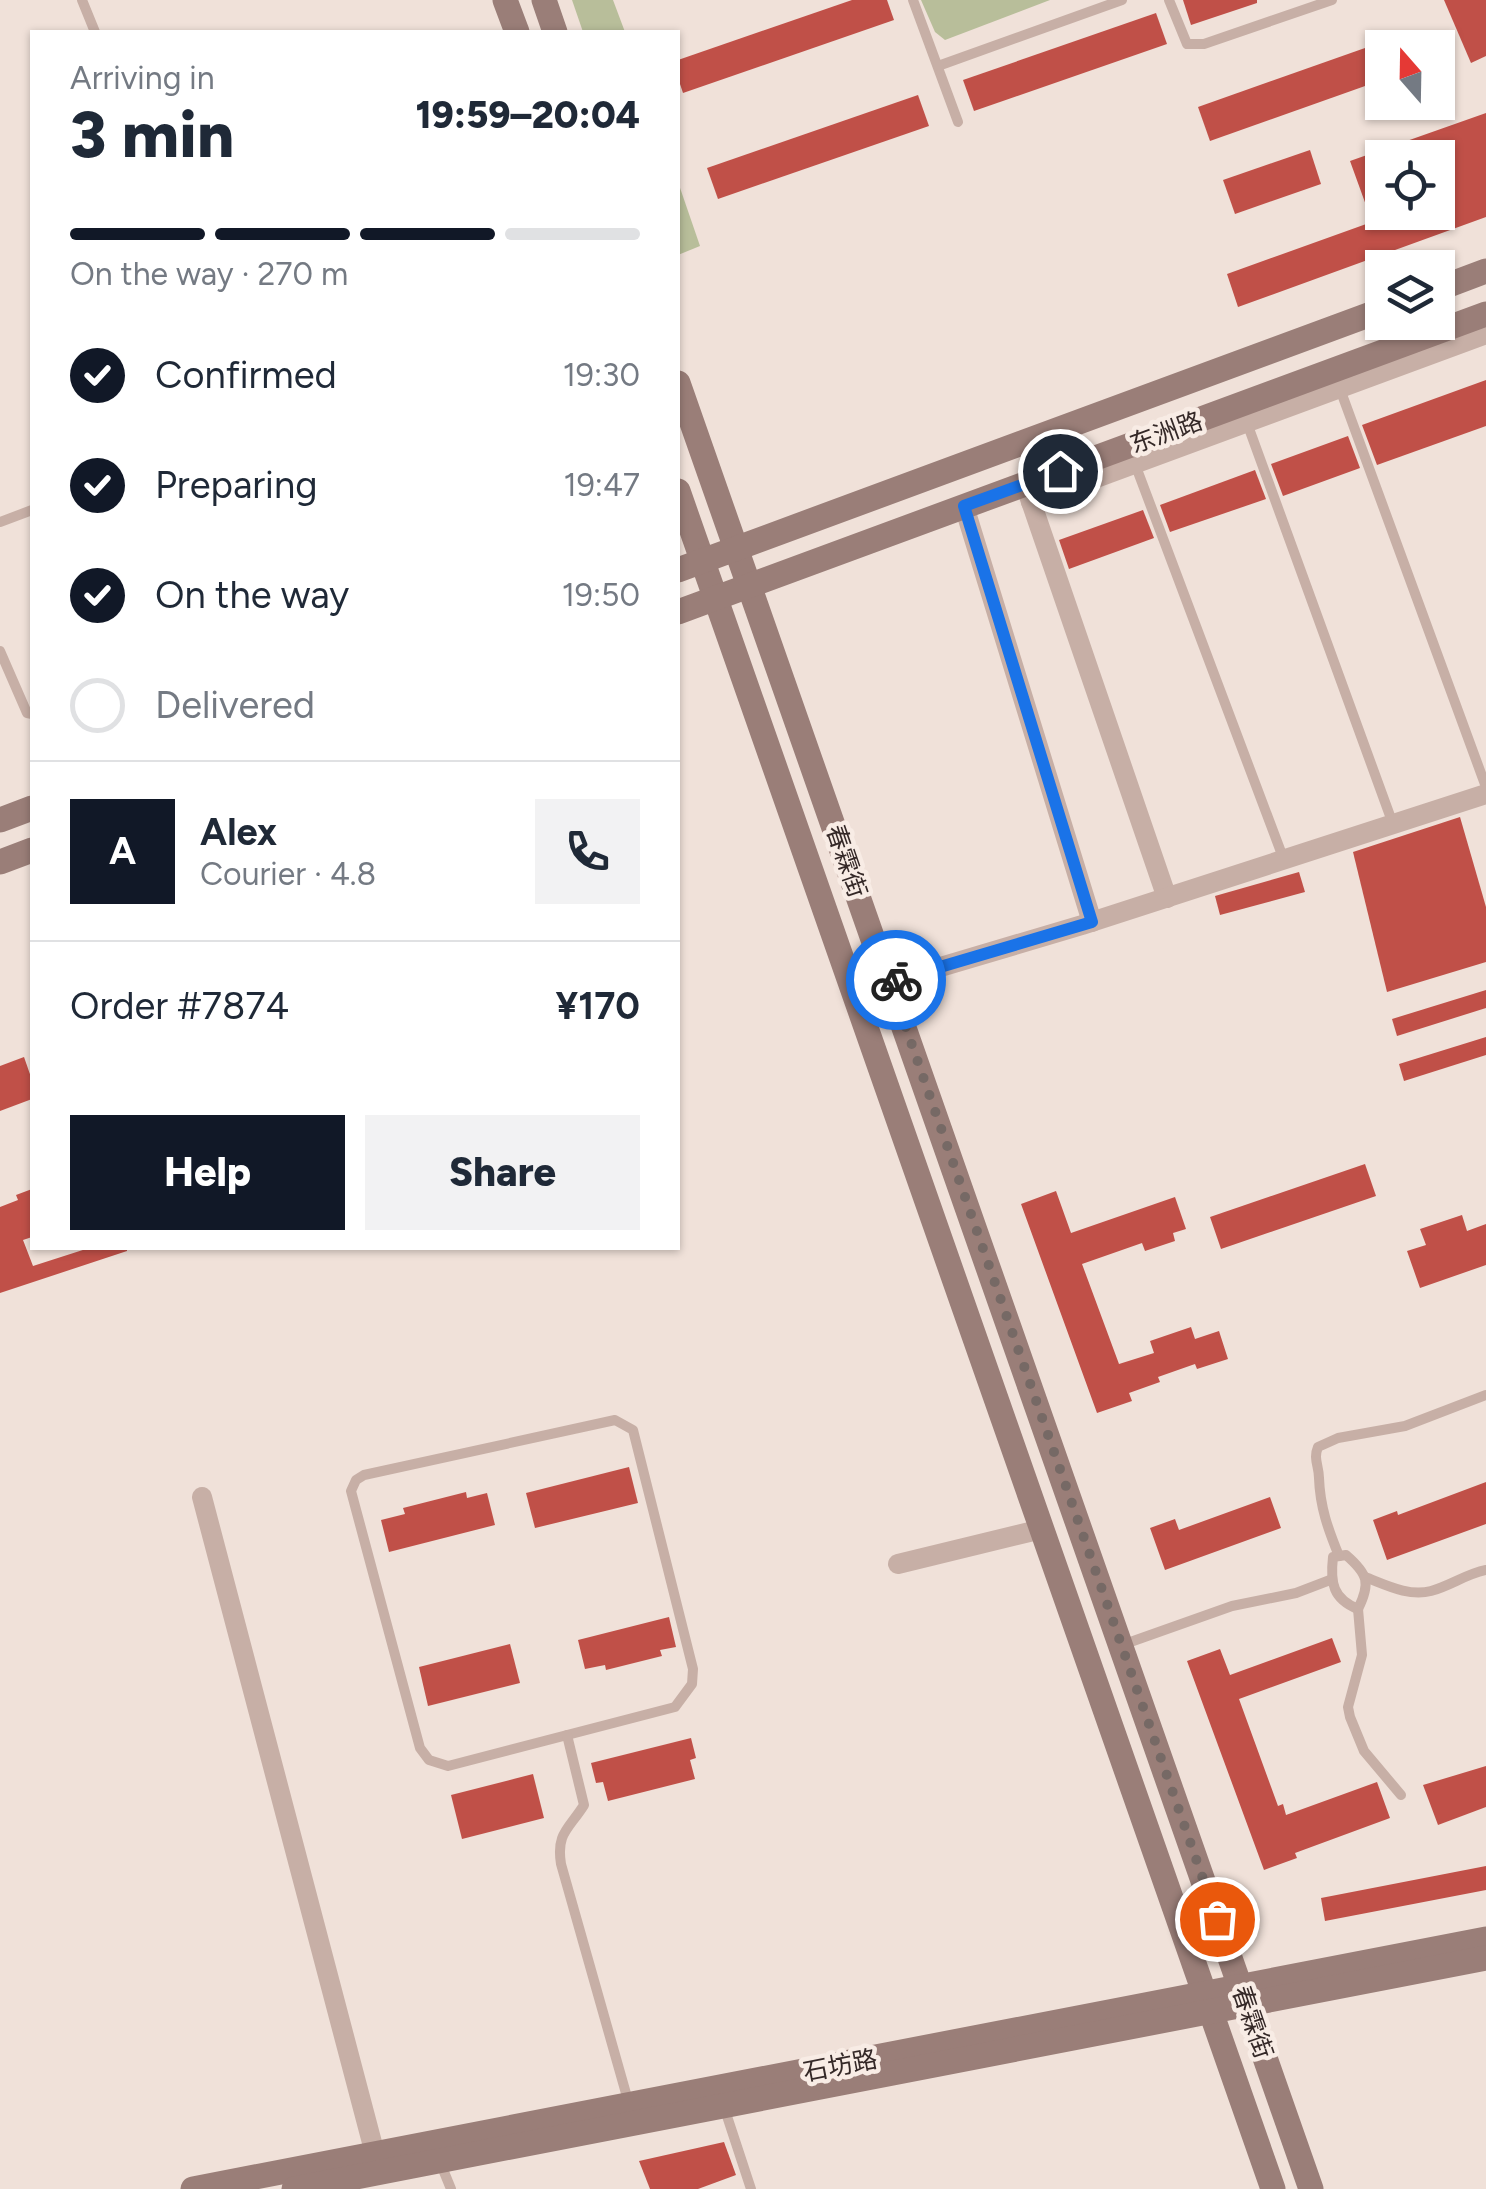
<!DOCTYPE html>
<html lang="en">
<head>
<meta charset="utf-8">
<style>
	body { margin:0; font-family:Figtree,"Noto Sans SC",sans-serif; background:#f2f2f3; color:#1f2937; height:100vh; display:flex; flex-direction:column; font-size:38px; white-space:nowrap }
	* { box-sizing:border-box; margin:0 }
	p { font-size:32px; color:#747a83 }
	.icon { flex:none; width:55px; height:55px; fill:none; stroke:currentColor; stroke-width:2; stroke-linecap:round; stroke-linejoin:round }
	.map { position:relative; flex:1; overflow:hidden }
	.panel { position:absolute; left:30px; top:30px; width:650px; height:1220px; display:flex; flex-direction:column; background:#fff; border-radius:0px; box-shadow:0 2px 8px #0004 }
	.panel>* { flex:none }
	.needle { width:65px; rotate:340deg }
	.fabs { position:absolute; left:1365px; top:30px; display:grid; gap:20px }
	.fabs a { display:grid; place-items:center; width:90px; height:90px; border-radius:0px; background:#fff; box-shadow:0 2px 8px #0004; font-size:50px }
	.pin { position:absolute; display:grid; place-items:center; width:85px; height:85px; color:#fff; margin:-42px; border:5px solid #fff; border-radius:50%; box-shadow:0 2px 10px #0007 }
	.courier { position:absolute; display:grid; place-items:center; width:100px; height:100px; margin:-50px; border:8px solid #1a73e8; border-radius:50%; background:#fff; color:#222; box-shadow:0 2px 12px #0007 }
	.head em { font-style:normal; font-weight:800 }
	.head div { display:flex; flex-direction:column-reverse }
	.head { display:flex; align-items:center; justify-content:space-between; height:170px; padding:0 40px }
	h1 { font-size:65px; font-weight:800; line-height:75px }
	.bar { display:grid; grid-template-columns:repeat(4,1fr); gap:15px 10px; align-content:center; height:120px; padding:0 40px }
	.bar i { height:12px; border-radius:8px; background:#e0e1e3 }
	.bar .on { background:#111827 }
	.bar p { grid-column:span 4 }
	.line { display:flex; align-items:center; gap:25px; padding:0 40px; border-top:2px solid #e0e1e3 }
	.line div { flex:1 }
	.round { display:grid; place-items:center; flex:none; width:105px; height:105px; border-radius:0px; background:#f2f2f3 }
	ol { padding:0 40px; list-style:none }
	li { display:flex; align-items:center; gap:30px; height:110px }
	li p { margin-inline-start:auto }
	li .icon { padding:10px; border-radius:50%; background:#111827; color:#fff; stroke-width:4 }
	li:last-child { color:#747a83 }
	li i { width:55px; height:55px; border:5px solid #e0e1e3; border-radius:50% }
	.cta { display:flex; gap:20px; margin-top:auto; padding:20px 40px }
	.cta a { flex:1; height:115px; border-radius:0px; background:#111827; color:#fff; font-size:40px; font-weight:800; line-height:115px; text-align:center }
	.cta a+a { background:#f2f2f3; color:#1f2937 }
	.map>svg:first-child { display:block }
	.green { fill:#b8be9a }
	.building { fill:#c05048; fill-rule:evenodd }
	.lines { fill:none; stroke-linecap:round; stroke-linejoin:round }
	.lane { stroke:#c7afa6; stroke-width:10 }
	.street { stroke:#c7afa6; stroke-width:20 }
	.secondary { stroke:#9a7e78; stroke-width:25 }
	.done { stroke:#766965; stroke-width:10; stroke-dasharray:0 18 }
	.route { stroke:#1a73e8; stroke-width:12 }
	.labels { text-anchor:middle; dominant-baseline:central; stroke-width:9; stroke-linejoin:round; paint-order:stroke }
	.street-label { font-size:25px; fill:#342827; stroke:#f8ece5 }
</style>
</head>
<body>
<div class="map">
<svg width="1486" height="2189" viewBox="0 0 1486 2189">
	<rect width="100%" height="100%" fill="#f0e1d9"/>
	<g class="green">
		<path d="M572,0H613L625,32H583Z"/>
		<path d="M921,0H1050L945,40L935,32Z"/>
		<path d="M678,182L700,246L678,255Z"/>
	</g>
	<g class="building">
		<path d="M852,0H887L894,20L683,93L678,78V60Z"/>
		<path d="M1183,0H1257V3L1191,25Z"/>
		<path d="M1444,0H1486V56L1471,63Z"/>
		<path d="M1156,13L1167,44L974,111L963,80Z"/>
		<path d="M1382,42V80L1210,141L1198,107Z"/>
		<path d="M918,95L929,126L718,199L707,168Z"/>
		<path d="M1486,113V217L1238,307L1227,274L1369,223L1371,219L1350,161ZM1382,158H1438V212H1382Z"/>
		<path d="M1310,150L1321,184L1235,214L1223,180Z"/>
		<path d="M1486,380V426L1377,465L1362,425Z"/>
		<path d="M1348,436L1360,468L1283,496L1271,464Z"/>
		<path d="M1255,470L1266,499L1170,532L1160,505Z"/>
		<path d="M1143,510L1154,538L1069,569L1059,540Z"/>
		<path d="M1460,817L1486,907V962L1387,992L1353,852Z"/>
		<path d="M1299,872L1305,892L1220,915L1215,896Z"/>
		<path d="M1486,990V1008L1397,1036L1392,1019Z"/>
		<path d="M1486,1037V1055L1404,1081L1399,1064Z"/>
		<path d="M24,1057L32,1080V1099L0,1111V1066Z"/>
		<path d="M1365,1164L1376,1196L1221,1249L1210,1217Z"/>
		<path d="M32,1189V1237L23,1240L33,1266L89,1248H127V1251L0,1293V1207L18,1200L16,1195Z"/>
		<path d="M1056,1191L1071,1233L1175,1197L1186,1229L1173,1233L1175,1241L1145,1251L1142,1243L1082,1264L1119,1364L1154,1353L1150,1341L1191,1327L1195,1339L1219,1331L1228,1359L1197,1369L1195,1364L1158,1377L1160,1382L1129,1393L1132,1401L1097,1413L1021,1204Z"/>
		<path d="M1462,1215L1467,1231L1486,1224V1265L1420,1288L1407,1251L1426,1245L1420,1229Z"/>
		<path d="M629,1467L638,1503L535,1528L526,1493Z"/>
		<path d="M1486,1482V1524L1387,1560L1373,1520L1397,1511L1398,1515Z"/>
		<path d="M466,1492L467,1498L487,1493L495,1525L389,1552L381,1520L405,1514L403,1508Z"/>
		<path d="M1270,1497L1281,1528L1165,1570L1150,1528L1175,1519L1179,1530Z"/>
		<path d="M669,1617L676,1647L660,1650L662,1656L606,1670L605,1665L585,1669L578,1640Z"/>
		<path d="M1332,1638L1341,1662L1239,1699L1278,1806L1283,1804L1286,1815L1377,1782L1390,1818L1295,1853L1297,1858L1264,1870L1187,1661L1220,1649L1230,1675Z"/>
		<path d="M510,1644L520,1683L428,1706L419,1667Z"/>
		<path d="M691,1738L696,1758L690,1760L695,1779L608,1801L603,1782L596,1783L591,1763Z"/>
		<path d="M1486,1766V1807L1438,1825L1423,1785Z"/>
		<path d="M533,1774L544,1818L462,1839L451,1795Z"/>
		<path d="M1486,1866V1890L1325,1921L1321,1898Z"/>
		<path d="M724,2142L736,2175L698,2189H650L639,2161Z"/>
	</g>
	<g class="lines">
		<g class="lane">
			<path d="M82,0L95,32"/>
			<path d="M913,0L958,122"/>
			<path d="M1169,0L1187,44H1204L1332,0"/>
			<path d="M938,66L1122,0"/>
			<path d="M1340,389L1486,787"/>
			<path d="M1247,423L1393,824"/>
			<path d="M1135,464L1284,860"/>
			<path d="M0,522L32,510"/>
			<path d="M0,651L27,713L32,714"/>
			<path d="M615,1420L633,1430L693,1669L692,1684L675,1707L448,1766L429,1760L420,1748L351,1491L356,1480L364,1475Z"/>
			<path d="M1346,1555C1368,1574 1371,1583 1358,1609C1333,1599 1330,1583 1333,1557Z"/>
			<path d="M1339,1556C1328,1529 1320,1507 1319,1478C1319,1466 1313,1459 1318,1447L1338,1438L1405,1426L1486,1395"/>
			<path d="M1365,1577C1386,1585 1409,1597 1431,1591C1450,1586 1466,1574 1486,1570"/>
			<path d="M1358,1609L1362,1655L1348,1707L1350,1717L1364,1751L1401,1795"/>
			<path d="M1122,1645L1232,1606L1296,1593L1330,1580"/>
			<path d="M567,1735L584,1805C569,1829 556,1833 561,1864L629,2104"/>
			<path d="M724,2107L751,2189"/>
			<path d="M440,2162L451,2189"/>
		</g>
		<g class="street">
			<path d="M1027,490L1167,898"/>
			<path d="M1031,502L1486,334"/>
			<path d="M964,506L1092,922"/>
			<path d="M890,982L1082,925L1486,794"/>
			<path d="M202,1497L375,2154"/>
			<path d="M898,1564L1042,1529"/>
		</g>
		<g class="secondary">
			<path d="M505,0L517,32"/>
			<path d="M544,0L555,32"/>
			<path d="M1438,289L1486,271"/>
			<path d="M678,383L1311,2189"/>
			<path d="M678,491L1273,2189"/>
			<path d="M678,570L1382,310"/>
			<path d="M678,612L1486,314"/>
			<path d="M0,820L32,808"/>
			<path d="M0,862L32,850"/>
			<path d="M193,2189L1486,1939"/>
			<path d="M294,2189L1486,1958"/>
		</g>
	</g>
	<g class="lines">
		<path class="done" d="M896,980L890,982L1217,1919"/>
		<path class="route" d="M896,980L1092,922L964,506L1060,471"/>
	</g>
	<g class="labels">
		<g class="street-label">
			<text transform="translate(1166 432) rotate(-20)">东洲路</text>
			<text transform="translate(847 861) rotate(71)">春霖街</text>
			<text transform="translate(1253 2022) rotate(71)">春霖街</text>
			<text transform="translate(840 2065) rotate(-11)">石坊路</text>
		</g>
	</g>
</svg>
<div class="fabs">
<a><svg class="needle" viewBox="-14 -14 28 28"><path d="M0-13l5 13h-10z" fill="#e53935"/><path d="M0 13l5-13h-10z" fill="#747a83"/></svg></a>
<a><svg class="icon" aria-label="locate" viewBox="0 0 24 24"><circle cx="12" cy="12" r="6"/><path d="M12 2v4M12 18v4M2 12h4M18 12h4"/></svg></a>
<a><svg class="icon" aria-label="layers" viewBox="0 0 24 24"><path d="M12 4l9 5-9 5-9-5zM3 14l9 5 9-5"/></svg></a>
</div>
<div class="pin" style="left:1217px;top:1919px;background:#ea580c"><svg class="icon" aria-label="bag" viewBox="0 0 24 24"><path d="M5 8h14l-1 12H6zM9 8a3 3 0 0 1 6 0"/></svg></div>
<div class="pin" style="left:1060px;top:471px;background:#1f2937"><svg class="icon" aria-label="home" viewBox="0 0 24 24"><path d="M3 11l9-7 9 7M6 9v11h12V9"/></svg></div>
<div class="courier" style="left:896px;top:980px"><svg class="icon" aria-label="bike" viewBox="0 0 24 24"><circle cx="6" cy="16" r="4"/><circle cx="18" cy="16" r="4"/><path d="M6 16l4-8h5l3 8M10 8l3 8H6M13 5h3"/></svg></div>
<section class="panel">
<div class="head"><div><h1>3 min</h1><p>Arriving in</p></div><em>19:59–20:04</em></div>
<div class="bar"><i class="on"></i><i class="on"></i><i class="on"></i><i></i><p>On the way · 270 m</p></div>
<ol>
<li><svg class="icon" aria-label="check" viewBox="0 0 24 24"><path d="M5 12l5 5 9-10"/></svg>Confirmed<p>19:30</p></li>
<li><svg class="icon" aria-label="check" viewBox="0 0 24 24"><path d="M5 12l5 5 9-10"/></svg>Preparing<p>19:47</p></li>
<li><svg class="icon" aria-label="check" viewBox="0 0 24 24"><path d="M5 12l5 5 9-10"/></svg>On the way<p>19:50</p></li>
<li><i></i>Delivered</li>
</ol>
<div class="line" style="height:180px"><b class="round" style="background:#111827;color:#fff">A</b><div><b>Alex</b><p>Courier · 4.8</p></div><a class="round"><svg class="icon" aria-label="phone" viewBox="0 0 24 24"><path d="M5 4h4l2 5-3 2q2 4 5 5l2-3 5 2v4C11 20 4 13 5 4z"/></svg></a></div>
<div class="line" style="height:130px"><div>Order #7874</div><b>¥170</b></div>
<div class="cta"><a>Help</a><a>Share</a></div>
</section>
</div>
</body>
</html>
